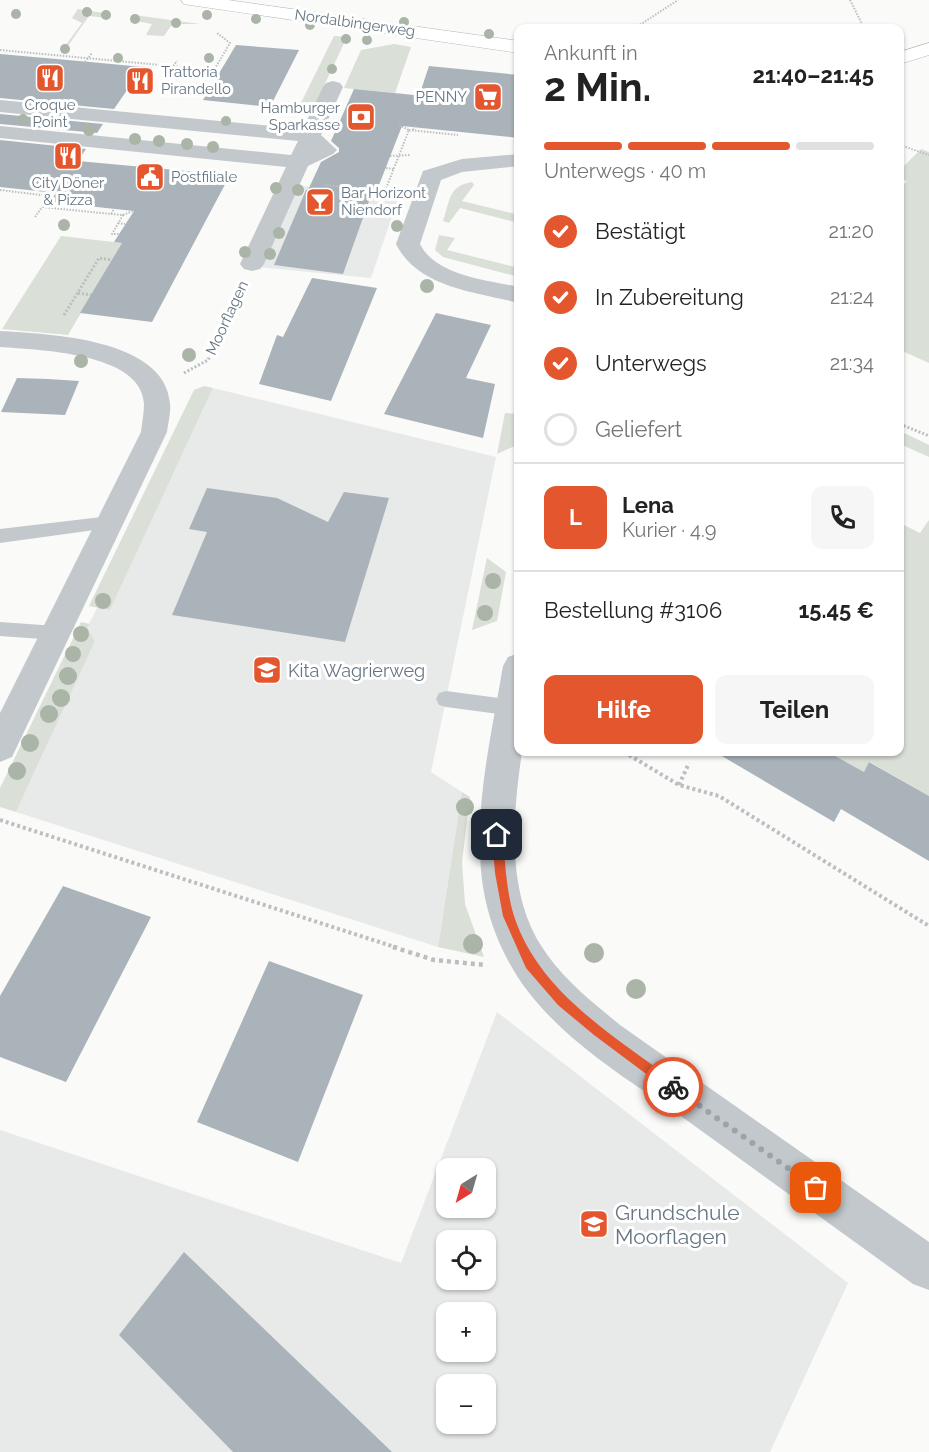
<!DOCTYPE html>
<html lang="de">
<head>
<meta charset="utf-8">
<style>
	body { margin:0; font-family:Raleway,sans-serif; background:#f6f6f6; color:#222; height:100vh; display:flex; flex-direction:column; font-size:22px; white-space:nowrap }
	* { box-sizing:border-box; margin:0 }
	p { font-size:20px; color:#767676 }
	.icon { flex:none; width:33px; height:33px; fill:none; stroke:currentColor; stroke-width:2; stroke-linecap:round; stroke-linejoin:round }
	.map { position:relative; flex:1; overflow:hidden }
	.sheet { position:absolute; left:514px; top:24px; width:390px; height:732px; display:flex; flex-direction:column; background:#fff; border-radius:12px; box-shadow:0 2px 4px #0004 }
	.sheet>* { flex:none }
	.needle { width:39px; rotate:217deg }
	.tools { position:absolute; left:436px; top:1158px; display:grid; gap:12px }
	.tools a { display:grid; place-items:center; width:60px; height:60px; border-radius:12px; background:#fff; box-shadow:0 2px 4px #0004; font-size:30px }
	.pin { position:absolute; display:grid; place-items:center; width:51px; height:51px; color:#fff; margin:-26px; border-radius:12px; box-shadow:0 3px 9px #0006 }
	.courier { position:absolute; display:grid; place-items:center; width:60px; height:60px; margin:-30px; border:4px solid #e4572e; border-radius:50%; background:#fff; color:#222; box-shadow:0 2px 8px #0007 }
	.summary em { font-style:normal; font-weight:700 }
	.summary div { display:flex; flex-direction:column-reverse }
	.summary { display:flex; align-items:center; justify-content:space-between; height:102px; padding:0 30px }
	h1 { font-size:39px; font-weight:700; line-height:45px }
	.bar { display:grid; grid-template-columns:repeat(4,1fr); gap:9px 6px; align-content:center; height:72px; padding:0 30px }
	.bar i { height:8px; border-radius:4px; background:#e0e0e0 }
	.bar .active { background:#e4572e }
	.bar p { grid-column:span 4 }
	.line { display:flex; align-items:center; gap:15px; padding:0 30px; border-top:2px solid #e0e0e0 }
	.line div { flex:1 }
	.round { display:grid; place-items:center; flex:none; width:63px; height:63px; border-radius:12px; background:#f6f6f6 }
	ol { padding:0 30px; list-style:none }
	li { display:flex; align-items:center; gap:18px; height:66px }
	li p { margin-inline-start:auto }
	li .icon { padding:6px; border-radius:50%; background:#e4572e; color:#fff; stroke-width:4 }
	li:last-child { color:#767676 }
	li i { width:33px; height:33px; border:3px solid #e0e0e0; border-radius:50% }
	.primary-button { display:flex; gap:12px; margin-top:auto; padding:12px 30px }
	.primary-button a { flex:1; height:69px; border-radius:12px; background:#e4572e; color:#fff; font-size:24px; font-weight:700; line-height:69px; text-align:center }
	.primary-button a+a { background:#f6f6f6; color:#222 }
	.map>svg:first-child { display:block }
	.built { fill:#e8e9e9; fill-rule:evenodd }
	.green { fill:#dadfd7 }
	.building { fill:#aab3b9 }
	.lines { fill:none; stroke-linecap:round; stroke-linejoin:round }
	.secondary-casing { stroke:#b3babf; stroke-width:1 }
	.path-far3 { stroke:#bbbfc2; stroke-width:2; stroke-dasharray:1.5 1.5; stroke-linecap:butt }
	.path-far2 { stroke:#bbbfc2; stroke-width:3; stroke-dasharray:2 2; stroke-linecap:butt }
	.path-far1 { stroke:#bbbfc2; stroke-width:4; stroke-dasharray:3 3; stroke-linecap:butt }
	.path { stroke:#bbbfc2; stroke-width:4.5; stroke-dasharray:4 4; stroke-linecap:butt }
	.lane { fill:#c3c8cc; fill-rule:evenodd }
	.street { fill:#c3c8cc; fill-rule:evenodd }
	.secondary { fill:#fff; fill-rule:evenodd }
	.tree { fill:#aab4a7 }
	.route { fill:#e4572e }
	.done { stroke:#99a4ac; stroke-width:6; stroke-dasharray:0 10.8 }
	.labels { text-anchor:middle; dominant-baseline:central; stroke-width:6; stroke-linejoin:round; paint-order:stroke }
	.far-street-label { font-size:15px; fill:#657683; stroke:#fff }
	.far-poi-label { font-size:15px; fill:#657683; stroke:#fff; text-anchor:start }
	.poi-label { font-size:18px; fill:#657683; stroke:#fff; text-anchor:start }
	.near-poi-label { font-size:21px; fill:#657683; stroke:#fff; text-anchor:start }
</style>
</head>
<body>
<div class="map">
<svg width="929" height="1452" viewBox="0 0 929 1452">
	<rect width="100%" height="100%" fill="#fafaf8"/>
	<g class="built">
		<path d="M293,185L399,196L371,278L257,267Z"/>
		<path d="M213,388L496,457L431,772L462,792L438,947L16,812L95,641L87,628L97,608L110,610Z"/>
		<path d="M497,1012L848,1283L770,1452H0V1130L401,1263ZM447,1168H486V1208H447ZM447,1240H486V1280H447ZM447,1312H486V1352H447ZM447,1384H486V1424H447Z"/>
	</g>
	<g class="green">
		<path d="M78,9L110,14L107,18L89,16L65,50L63,49L82,23L72,18Z"/>
		<path d="M134,15L200,24H172L164,36L146,35L152,24L131,20Z"/>
		<path d="M334,36L347,37L312,111L298,109Z"/>
		<path d="M394,44L411,47L395,93L344,88L361,50Z"/>
		<path d="M921,149L929,152V363L900,350V189L907,181L900,178V170Z"/>
		<path d="M472,182L474,185L462,201L519,215V223L460,208L449,223L443,221C450,201 448,186 472,182Z"/>
		<path d="M439,235L455,238L447,250L519,268V277L443,257L435,250Z"/>
		<path d="M61,236L122,243L68,335L2,329Z"/>
		<path d="M204,386L213,388L110,610L89,606L194,390Z"/>
		<path d="M505,413L519,414V444L497,454Z"/>
		<path d="M900,431L929,445V457L900,444Z"/>
		<path d="M929,520V796L870,762L864,772L828,752H900V523L920,533Z"/>
		<path d="M487,558L506,572L497,621L472,630Z"/>
		<path d="M81,622L90,624L87,628L95,641L16,812L0,807V788Z"/>
		<path d="M462,792L470,797L462,862L465,904L484,957L438,947Z"/>
	</g>
	<g class="building">
		<path d="M236,45L299,50L270,107L203,100Z"/>
		<path d="M0,54L90,62L143,67L114,109L0,98Z"/>
		<path d="M429,66L519,75V138L402,126L379,185L375,184L343,274L274,265L306,190H308L321,162L339,152V148L331,141L354,89L414,95L415,92L420,93Z"/>
		<path d="M0,114L103,124L97,133L0,124Z"/>
		<path d="M0,140L86,149L78,161L230,175L152,322L80,313L122,243L114,242L134,211L50,202L56,193L0,187Z"/>
		<path d="M312,278L377,288L331,401L259,384L277,335L283,337Z"/>
		<path d="M436,313L491,325L466,378L495,384L483,438L384,414Z"/>
		<path d="M17,378L48,379L79,381L65,415L1,412Z"/>
		<path d="M207,488L277,498L328,522L344,492L389,498L345,642L172,615L207,532L189,529Z"/>
		<path d="M715,752H828L864,772L869,762L929,796V861L841,809L834,822Z"/>
		<path d="M63,886L151,917L66,1082L0,1057V996Z"/>
		<path d="M269,961L363,995L298,1162L197,1122Z"/>
		<path d="M184,1252L392,1452H233L119,1335Z"/>
	</g>
	<g class="lines">
		<g class="secondary-casing">
			<g id="secondary">
				<path d="M181,0H228L519,41V53L190,5L184,4Z"/>
				<path d="M929,43V55L900,64V52Z"/>
			</g>
		</g>
		<g class="path-far3">
			<path d="M850,0L864,28"/>
			<path d="M635,28L678,0"/>
			<path d="M0,50L214,70L230,43L217,33"/>
			<path d="M85,62L92,53"/>
			<path d="M173,66L177,61"/>
			<path d="M409,130L458,135"/>
			<path d="M413,130L415,125"/>
			<path d="M900,145L929,155"/>
			<path d="M390,156L411,155"/>
			<path d="M386,168L394,169"/>
			<path d="M324,185L391,192"/>
			<path d="M0,190L49,196L42,207L111,214L114,209"/>
			<path d="M385,191L409,130L399,125"/>
			<path d="M111,214L123,215L112,234H119"/>
			<path d="M123,215L133,211"/>
			<path d="M35,217L42,207"/>
			<path d="M118,223L125,224"/>
		</g>
		<g class="path-far2">
			<path d="M78,293L91,295"/>
			<path d="M64,315L99,258L112,260"/>
			<path d="M184,373L208,360L240,291"/>
			<path d="M900,424L929,436"/>
		</g>
		<g class="path-far1">
			<path d="M624,752L679,785L719,796L929,926"/>
			<path d="M679,785L689,763"/>
			<path d="M0,820L398,948"/>
		</g>
		<path class="path" d="M393,947L434,960L486,965"/>
		<g class="lane">
			<path d="M110,516L116,517L119,522L116,527L0,543V529Z"/>
			<path d="M0,622L56,626L62,628L65,633L62,638L56,640L0,636Z"/>
			<path d="M446,691L513,700L519,702V714L513,716L446,707L439,705L436,699L439,693Z"/>
		</g>
		<g class="street">
			<path d="M333,81L340,83L343,87L321,135L337,150L333,154L308,166L264,264L260,269L252,271L244,269L240,264L286,167L0,138V126L291,155L298,141L0,112V100L303,129L323,87L326,83Z"/>
			<path d="M519,154V166L462,172L441,180L420,244C436,276 487,280 519,287V303C476,292 418,288 396,244L423,171L462,159Z"/>
			<path d="M0,331C48,334 166,338 170,404C171,413 168,423 167,432L12,757L0,762V713L141,432C142,423 144,413 144,404C142,352 37,350 0,347Z"/>
			<path d="M519,653V752H522C513,813 506,888 540,944C560,977 591,1001 620,1025L929,1242V1290L913,1284C837,1229 761,1174 685,1119C632,1082 571,1046 530,994C506,964 489,925 483,887C472,813 491,738 503,666L508,657Z"/>
		</g>
		<use href="#secondary" class="secondary"/>
	</g>
	<g class="tree">
		<circle cx="87" cy="12" r="5"/>
		<circle cx="16" cy="14" r="5"/>
		<circle cx="106" cy="15" r="5"/>
		<circle cx="207" cy="15" r="5"/>
		<circle cx="135" cy="19" r="5"/>
		<circle cx="256" cy="19" r="5"/>
		<circle cx="404" cy="22" r="5"/>
		<circle cx="176" cy="23" r="5"/>
		<circle cx="310" cy="25" r="5"/>
		<circle cx="489" cy="34" r="5"/>
		<circle cx="346" cy="39" r="5"/>
		<circle cx="367" cy="40" r="5"/>
		<circle cx="65" cy="49" r="5"/>
		<circle cx="118" cy="58" r="5"/>
		<circle cx="209" cy="58" r="5"/>
		<circle cx="332" cy="69" r="5"/>
		<circle cx="23" cy="119" r="5"/>
		<circle cx="226" cy="121" r="5"/>
		<circle cx="285" cy="127" r="6"/>
		<circle cx="89" cy="130" r="6"/>
		<circle cx="135" cy="139" r="6"/>
		<circle cx="159" cy="141" r="6"/>
		<circle cx="187" cy="144" r="6"/>
		<circle cx="213" cy="147" r="6"/>
		<circle cx="276" cy="188" r="6"/>
		<circle cx="298" cy="190" r="6"/>
		<circle cx="64" cy="225" r="6"/>
		<circle cx="397" cy="226" r="6"/>
		<circle cx="279" cy="233" r="6"/>
		<circle cx="245" cy="252" r="6"/>
		<circle cx="270" cy="254" r="6"/>
		<circle cx="427" cy="286" r="7"/>
		<circle cx="189" cy="355" r="7"/>
		<circle cx="81" cy="361" r="7"/>
		<circle cx="493" cy="581" r="8"/>
		<circle cx="103" cy="601" r="8"/>
		<circle cx="485" cy="613" r="8"/>
		<circle cx="81" cy="634" r="8"/>
		<circle cx="73" cy="654" r="8"/>
		<circle cx="68" cy="676" r="9"/>
		<circle cx="61" cy="698" r="9"/>
		<circle cx="49" cy="714" r="9"/>
		<circle cx="30" cy="743" r="9"/>
		<circle cx="17" cy="771" r="9"/>
		<circle cx="465" cy="807" r="9"/>
		<circle cx="473" cy="944" r="10"/>
		<circle cx="594" cy="953" r="10"/>
		<circle cx="636" cy="989" r="10"/>
	</g>
	<path class="route" d="M497,830L503,835C505,861 506,890 514,916C539,993 616,1037 677,1083V1091H669L594,1035L558,1005L526,968L503,916L495,873L492,835Z"/>
	<g class="lines">
		<path class="done" d="M673,1087L816,1188"/>
	</g>
	<defs>
		<g id="restaurant-square" transform="scale(1.5)"><rect x="-9" y="-9" width="18" height="18" rx="4" fill="#e4572e" stroke="#fff"/><path d="M-5-6h1v4h1v-4h1v4h1v-4h1v5L-1.5 .5V6h-2V.5L-5-1ZM5-6V6H3V1.5H1.5Q1.5-4 5-6Z" fill="#fff"/></g>
		<g id="supermarket-square" transform="scale(1.5)"><rect x="-9" y="-9" width="18" height="18" rx="4" fill="#e4572e" stroke="#fff"/><path d="M-6-5.5h2.5l.6 2H6L4.5 2H-2.5L-4.4-4H-6ZM-1.5 3.2a1.3 1.3 0 1 0 .1 0ZM3 3.2a1.3 1.3 0 1 0 .1 0Z" fill="#fff"/></g>
		<g id="bank-square" transform="scale(1.5)"><rect x="-9" y="-9" width="18" height="18" rx="4" fill="#e4572e" stroke="#fff"/><path d="M-6-4H6V4H-6ZM0-2.3a2.3 2.3 0 1 0 0 4.6a2.3 2.3 0 1 0 0-4.6Z" fill="#fff"/></g>
		<g id="civic-square" transform="scale(1.5)"><rect x="-9" y="-9" width="18" height="18" rx="4" fill="#e4572e" stroke="#fff"/><path d="M-.6-6.5H3V-4.5H.6V-3L4-1V1h2V6H-6V1h2V-1L-.6-3ZM-1.2 2.5V6h2.4V2.5Z" fill="#fff"/></g>
		<g id="bar-square" transform="scale(1.5)"><rect x="-9" y="-9" width="18" height="18" rx="4" fill="#e4572e" stroke="#fff"/><path d="M-6-5H6L.8 .8V4.5H3.5V6h-7V4.5H-.8V.8Z" fill="#fff"/></g>
		<g id="school-square" transform="scale(1.5)"><rect x="-9" y="-9" width="18" height="18" rx="4" fill="#e4572e" stroke="#fff"/><path d="M0-5L7-2L0 1L-7-2ZM-4 1L0 2.5L4 1V4Q0 6-4 4Z" fill="#fff"/></g>
	</defs>
	<g fill-rule="evenodd">
		<use href="#restaurant-square" x="50" y="78"/>
		<use href="#restaurant-square" x="140" y="81"/>
		<use href="#supermarket-square" x="488" y="97"/>
		<use href="#bank-square" x="361" y="117"/>
		<use href="#restaurant-square" x="68" y="156"/>
		<use href="#civic-square" x="150" y="177"/>
		<use href="#bar-square" x="320" y="202"/>
		<use href="#school-square" x="267" y="670"/>
		<use href="#school-square" x="594" y="1224"/>
	</g>
	<g class="labels">
		<g class="far-street-label">
			<text transform="translate(355 23) rotate(8)">Nordalbingerweg</text>
			<text transform="translate(227 318) rotate(-65)">Moorflagen</text>
		</g>
		<g class="far-poi-label">
			<text x="161" y="72">Trattoria<tspan x="161" dy="17">Pirandello</tspan></text>
			<text x="467" y="97" text-anchor="end">PENNY</text>
			<text x="50" y="105" text-anchor="middle">Croque<tspan x="50" dy="17">Point</tspan></text>
			<text x="340" y="108" text-anchor="end">Hamburger<tspan x="340" dy="17">Sparkasse</tspan></text>
			<text x="171" y="177">Postfiliale</text>
			<text x="68" y="183" text-anchor="middle">City Döner<tspan x="68" dy="17">&amp; Pizza</tspan></text>
			<text x="341" y="193">Bar Horizont<tspan x="341" dy="17">Niendorf</tspan></text>
		</g>
		<g class="poi-label">
			<text x="288" y="670">Kita Wagrierweg</text>
		</g>
		<g class="near-poi-label">
			<text x="615" y="1212">Grundschule<tspan x="615" dy="24">Moorflagen</tspan></text>
		</g>
	</g>
</svg>
<div class="tools">
<a><svg class="needle" viewBox="-14 -14 28 28"><path d="M0-13l5 13h-10z" fill="#e53935"/><path d="M0 13l5-13h-10z" fill="#767676"/></svg></a>
<a><svg class="icon" aria-label="locate" viewBox="0 0 24 24"><circle cx="12" cy="12" r="6"/><path d="M12 2v4M12 18v4M2 12h4M18 12h4"/></svg></a>
<a>+</a>
<a>−</a>
</div>
<div class="pin" style="left:816px;top:1188px;background:#ea580c"><svg class="icon" aria-label="bag" viewBox="0 0 24 24"><path d="M5 8h14l-1 12H6zM9 8a3 3 0 0 1 6 0"/></svg></div>
<div class="pin" style="left:497px;top:835px;background:#1f2937"><svg class="icon" aria-label="home" viewBox="0 0 24 24"><path d="M3 11l9-7 9 7M6 9v11h12V9"/></svg></div>
<div class="courier" style="left:673px;top:1087px"><svg class="icon" aria-label="bike" viewBox="0 0 24 24"><circle cx="6" cy="16" r="4"/><circle cx="18" cy="16" r="4"/><path d="M6 16l4-8h5l3 8M10 8l3 8H6M13 5h3"/></svg></div>
<section class="sheet">
<div class="summary"><div><h1>2 Min.</h1><p>Ankunft in</p></div><em>21:40–21:45</em></div>
<div class="bar"><i class="active"></i><i class="active"></i><i class="active"></i><i></i><p>Unterwegs · 40 m</p></div>
<ol>
<li><svg class="icon" aria-label="check" viewBox="0 0 24 24"><path d="M5 12l5 5 9-10"/></svg>Bestätigt<p>21:20</p></li>
<li><svg class="icon" aria-label="check" viewBox="0 0 24 24"><path d="M5 12l5 5 9-10"/></svg>In Zubereitung<p>21:24</p></li>
<li><svg class="icon" aria-label="check" viewBox="0 0 24 24"><path d="M5 12l5 5 9-10"/></svg>Unterwegs<p>21:34</p></li>
<li><i></i>Geliefert</li>
</ol>
<div class="line" style="height:108px"><b class="round" style="background:#e4572e;color:#fff">L</b><div><b>Lena</b><p>Kurier · 4.9</p></div><a class="round"><svg class="icon" aria-label="phone" viewBox="0 0 24 24"><path d="M5 4h4l2 5-3 2q2 4 5 5l2-3 5 2v4C11 20 4 13 5 4z"/></svg></a></div>
<div class="line" style="height:78px"><div>Bestellung #3106</div><b>15.45 €</b></div>
<div class="primary-button"><a>Hilfe</a><a>Teilen</a></div>
</section>
</div>
</body>
</html>
